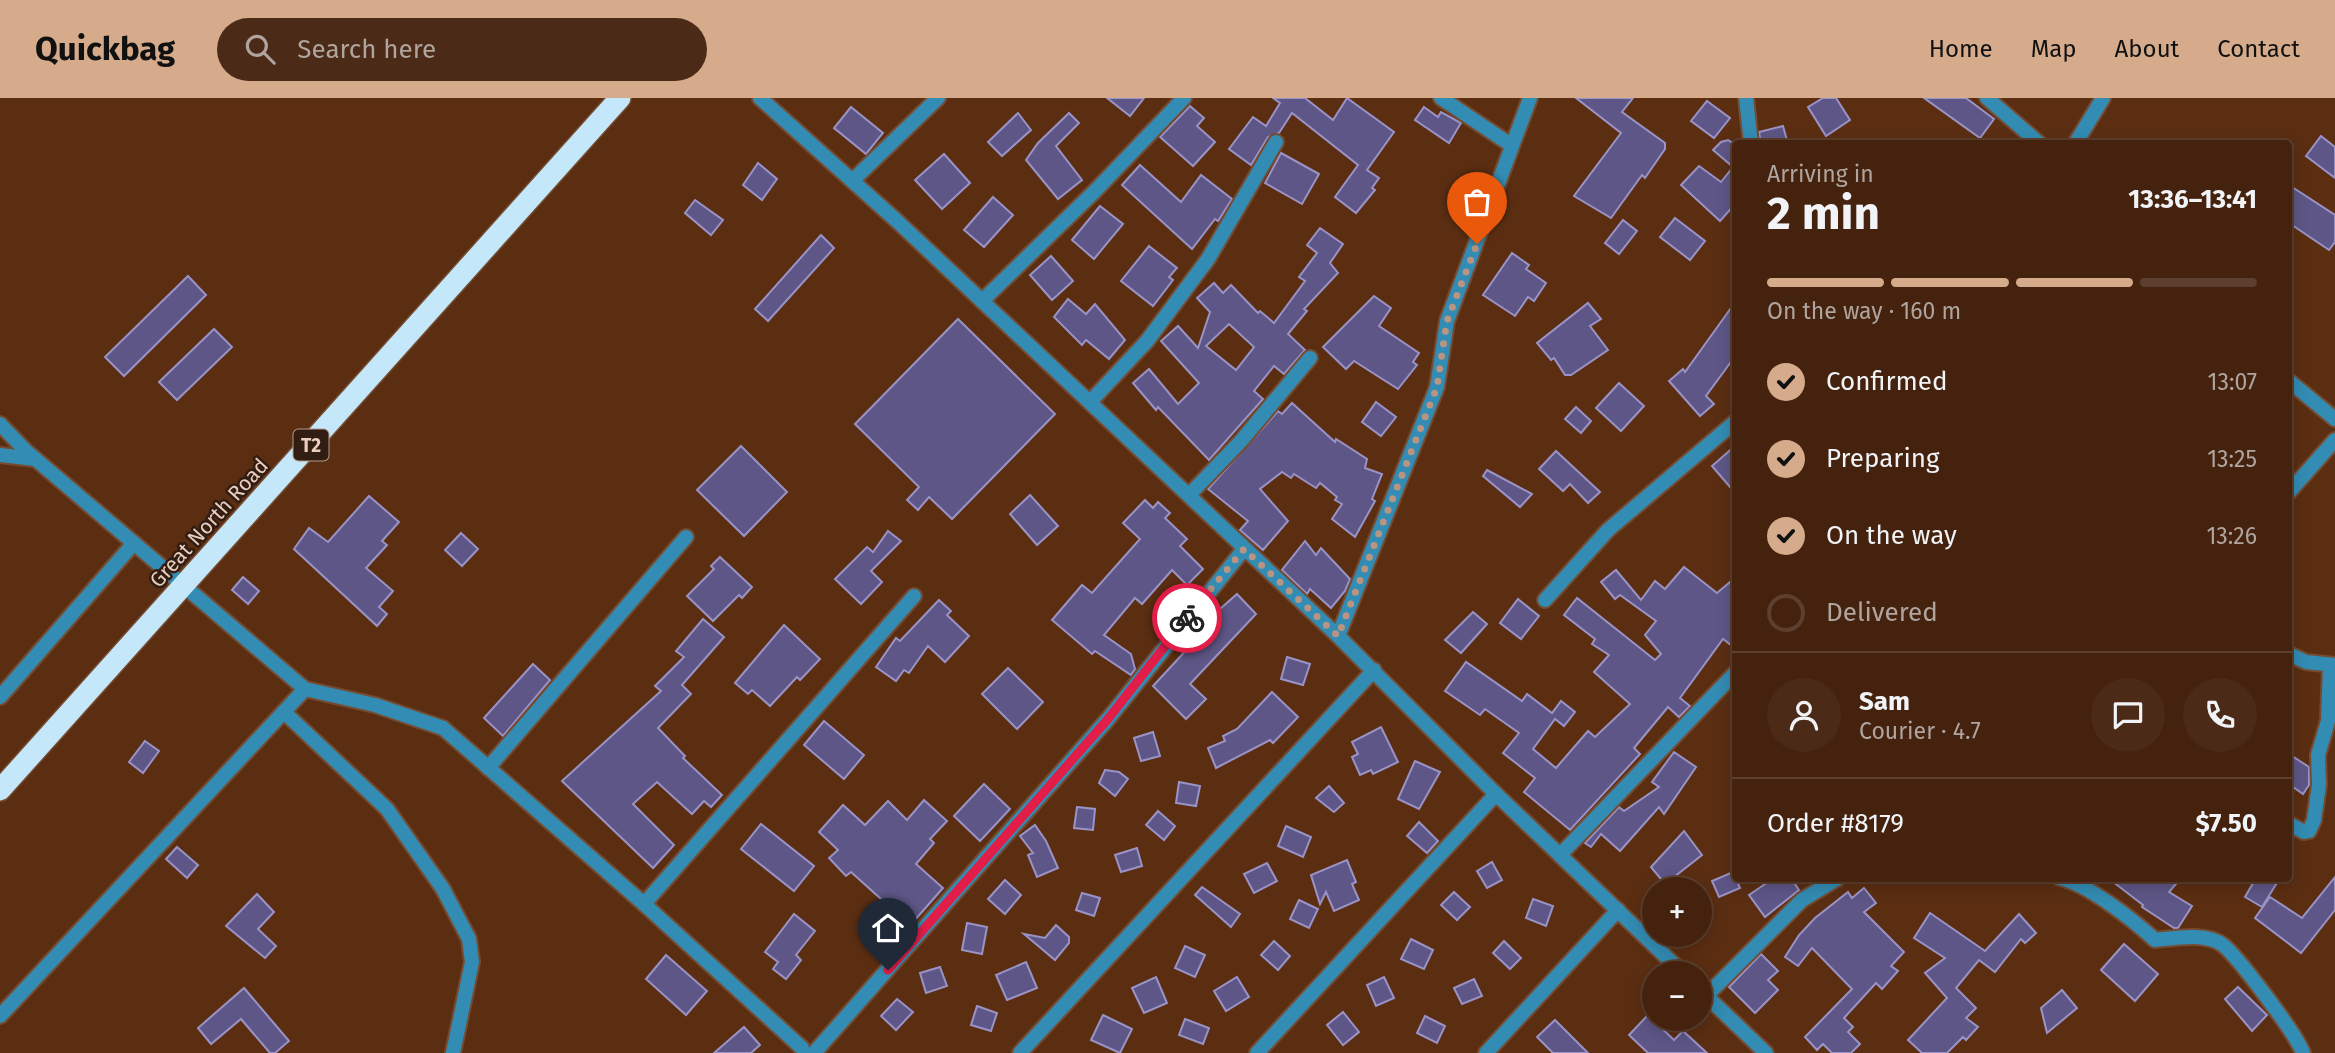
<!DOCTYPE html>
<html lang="en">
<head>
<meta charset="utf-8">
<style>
	body { margin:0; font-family:"Fira Sans",sans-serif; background:#4b2a17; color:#f1f3f6; height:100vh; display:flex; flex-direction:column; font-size:26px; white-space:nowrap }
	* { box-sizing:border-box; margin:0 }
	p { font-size:23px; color:#afa49e }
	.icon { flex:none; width:38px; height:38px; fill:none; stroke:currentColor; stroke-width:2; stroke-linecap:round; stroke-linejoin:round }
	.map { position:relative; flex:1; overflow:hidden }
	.side { position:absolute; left:1732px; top:42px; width:560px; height:742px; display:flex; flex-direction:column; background:#44220e; border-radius:7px; box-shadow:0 4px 18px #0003,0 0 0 2px #5c3f2e }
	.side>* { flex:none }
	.fabs { position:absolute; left:1642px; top:779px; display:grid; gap:14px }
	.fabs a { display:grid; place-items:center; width:70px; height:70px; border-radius:50%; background:#44220e; box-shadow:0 4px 18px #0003,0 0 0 2px #5c3f2e; font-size:35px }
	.pin { position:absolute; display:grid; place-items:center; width:60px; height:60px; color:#fff; margin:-72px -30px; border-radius:50% 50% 50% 0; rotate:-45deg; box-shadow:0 0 7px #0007 }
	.pin .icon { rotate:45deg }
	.courier { position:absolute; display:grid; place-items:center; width:70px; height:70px; margin:-35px; border:5px solid #e11d48; border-radius:50%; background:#fff; color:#222; box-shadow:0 2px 9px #0007 }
	.head em { font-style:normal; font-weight:700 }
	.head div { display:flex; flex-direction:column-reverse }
	.head { display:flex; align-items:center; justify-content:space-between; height:119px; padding:0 35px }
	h1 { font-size:46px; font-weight:700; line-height:52px }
	.bar { display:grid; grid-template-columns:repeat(4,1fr); gap:10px 7px; align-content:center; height:84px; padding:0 35px }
	.bar i { height:9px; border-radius:5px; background:#5c3f2e }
	.bar .active { background:#d6ab8b }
	.bar p { grid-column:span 4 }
	.line { display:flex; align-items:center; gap:18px; padding:0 35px; border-top:2px solid #5c3f2e }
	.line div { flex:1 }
	.round { display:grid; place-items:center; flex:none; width:74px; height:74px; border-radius:37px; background:#4b2a17 }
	ol { padding:0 35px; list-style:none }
	li { display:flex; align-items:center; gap:21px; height:77px }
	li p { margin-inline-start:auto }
	li .icon { padding:7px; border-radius:50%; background:#d6ab8b; color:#111; stroke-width:4 }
	li:last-child { color:#afa49e }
	li i { width:38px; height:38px; border:4px solid #5c3f2e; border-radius:50% }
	header { display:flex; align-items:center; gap:42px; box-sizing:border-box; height:98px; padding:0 35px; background:#d6ab8b; color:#111 }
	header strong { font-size:33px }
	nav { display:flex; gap:38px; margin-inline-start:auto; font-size:24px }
	.search { width:490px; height:63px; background:#4b2a17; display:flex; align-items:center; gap:18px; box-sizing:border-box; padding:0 24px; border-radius:38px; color:#afa49e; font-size:26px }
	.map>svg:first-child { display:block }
	.building { fill:#5e5686; stroke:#9a93c7; stroke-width:2; fill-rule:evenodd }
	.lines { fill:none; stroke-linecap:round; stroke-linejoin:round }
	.street-casing { stroke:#754b31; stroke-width:18 }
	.highway-casing { stroke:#754b31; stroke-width:24 }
	.street { stroke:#338cb3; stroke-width:14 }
	.highway { stroke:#c4e8fa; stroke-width:21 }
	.done { stroke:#b79582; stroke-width:7; stroke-dasharray:0 12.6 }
	.route { stroke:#e11d48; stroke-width:9 }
	.labels { text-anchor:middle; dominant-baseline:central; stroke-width:5; stroke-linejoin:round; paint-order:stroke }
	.shield { fill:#321d12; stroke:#b2988a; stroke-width:2 }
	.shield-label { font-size:19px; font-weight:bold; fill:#e9cdbe }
	.street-label { font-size:21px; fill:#e9cdbe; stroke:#321d12 }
</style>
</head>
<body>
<header>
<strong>Quickbag</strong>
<div class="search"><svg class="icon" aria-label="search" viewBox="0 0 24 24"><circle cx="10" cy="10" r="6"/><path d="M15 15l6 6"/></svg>Search here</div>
<nav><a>Home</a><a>Map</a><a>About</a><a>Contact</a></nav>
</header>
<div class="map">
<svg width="2335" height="955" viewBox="0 0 2335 955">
	<rect width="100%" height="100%" fill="#5b2e12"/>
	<g class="building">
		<path d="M1107,0H1144L1130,18Z"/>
		<path d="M1273,0H1305L1333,22L1347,0L1394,34L1367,72L1379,80L1372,90L1375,92L1356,115L1335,99L1358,67L1292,15L1279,35L1268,39L1251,67L1229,51L1253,19L1266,28L1280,5Z"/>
		<path d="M1576,0H1633L1622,14L1665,45V51L1645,80L1642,77L1611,120L1574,98L1621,35Z"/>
		<path d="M1823,0H1836L1850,22L1826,38L1808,9Z"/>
		<path d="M1924,0H1966L1994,21L1980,40Z"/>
		<path d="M1707,3L1730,20L1714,40L1691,23Z"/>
		<path d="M1190,8L1204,20L1197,28L1215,44L1193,68L1160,39Z"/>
		<path d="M851,9L883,35L866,56L834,30Z"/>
		<path d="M1424,9L1438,19L1441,14L1461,25L1449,45L1415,22Z"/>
		<path d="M1018,15L1031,32L1002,58L988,44Z"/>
		<path d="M1069,15L1079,25L1056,48L1082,82L1058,101L1026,62L1038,45Z"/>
		<path d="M1783,28L1788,46H1761L1759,34Z"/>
		<path d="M2321,38L2335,49V80L2306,58Z"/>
		<path d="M1728,42L1736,47V105L1720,123L1681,87L1699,68L1721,84L1733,69L1713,52L1721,44Z"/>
		<path d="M1281,55L1319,76L1302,106L1265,85Z"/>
		<path d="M944,56L970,85L942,111L915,82Z"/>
		<path d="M758,65L777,81L762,102L743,87Z"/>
		<path d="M1140,67L1181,104L1201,77L1232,101L1218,123L1215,121L1192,151L1122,87Z"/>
		<path d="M2289,87L2335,117V144L2329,152L2289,125Z"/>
		<path d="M993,99L1013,117L984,149L964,132Z"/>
		<path d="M695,102L723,122L711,137L685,115Z"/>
		<path d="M1100,108L1123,126L1094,161L1072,142Z"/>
		<path d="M1675,120L1705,143L1690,162L1660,139Z"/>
		<path d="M1623,122L1637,133L1619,156L1605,145Z"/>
		<path d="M1320,130L1343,146L1330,165L1338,175L1304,211L1307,213L1288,236L1305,252L1284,276L1274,268L1254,293L1263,301L1209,362L1158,309L1156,312L1133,285L1149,271L1178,306L1199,285L1161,243L1178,228L1198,250L1210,214L1197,200L1214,185L1223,195L1231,187L1258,215L1260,213L1274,225L1305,183L1299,179L1317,155L1307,147ZM1229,226L1254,249L1236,272L1206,248Z"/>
		<path d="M821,137L834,150L768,223L755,211Z"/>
		<path d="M1149,148L1177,170L1169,179L1173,182L1153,208L1121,183Z"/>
		<path d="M1512,155L1529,167L1526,171L1546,185L1534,203L1528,199L1515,218L1483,197Z"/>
		<path d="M1051,158L1073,183L1052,202L1030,177Z"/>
		<path d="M188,178L206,197L124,278L105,259Z"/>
		<path d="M1374,198L1391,210L1379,228L1419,255L1413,264L1417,267L1398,291L1354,263L1346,271L1323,249Z"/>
		<path d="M1068,201L1086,216L1095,206L1125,242L1109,261L1086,242L1082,247L1054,219Z"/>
		<path d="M1736,203V257L1706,298L1714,306L1700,318L1669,283L1683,271L1685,274Z"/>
		<path d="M1588,205L1601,221L1590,228L1608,252L1571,277H1565L1554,260L1551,262L1537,245Z"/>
		<path d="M958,221L1055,316L952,421L929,399L918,412L907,402L919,389L855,326Z"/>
		<path d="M214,231L232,249L177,302L159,284Z"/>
		<path d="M1619,285L1644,308L1621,333L1596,310Z"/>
		<path d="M1376,304L1396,319L1381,338L1362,324Z"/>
		<path d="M1292,305L1335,344L1336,341L1367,361L1365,370L1382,376L1372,401L1375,403L1355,439L1332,421L1342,406L1335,402L1337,399L1320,385L1316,390L1294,376L1291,380L1282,374L1260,391L1288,423L1263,452L1240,432L1248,423L1208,391L1278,313L1282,316Z"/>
		<path d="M1576,309L1591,323L1581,335L1565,321Z"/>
		<path d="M1736,347V396L1712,368Z"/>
		<path d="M741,348L787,394L744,438L697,392Z"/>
		<path d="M1556,353L1600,394L1588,405L1570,386L1563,393L1539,371Z"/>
		<path d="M1487,372L1532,396L1520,409L1483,378Z"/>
		<path d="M1030,397L1058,428L1037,447L1010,416Z"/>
		<path d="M369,398L399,424L382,443L387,447L366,470L393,493L379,509L387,516L377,528L294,451L309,430L328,444Z"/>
		<path d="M1145,402L1153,410L1158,404L1170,415L1165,420L1187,441L1180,448L1203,471L1187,487L1172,472L1142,506L1135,500L1104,537L1131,556L1135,571L1131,577L1095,553L1092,556L1052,522L1082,487L1092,495L1140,441L1123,425Z"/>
		<path d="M888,433L901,443L871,473L882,484L861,506L835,481L867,449L873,454Z"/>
		<path d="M461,435L478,451L462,468L445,452Z"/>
		<path d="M1305,443L1316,457L1321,450L1350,481L1345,493L1331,510L1310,491L1307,496L1282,472Z"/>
		<path d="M720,459L752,489L742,500L739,497L713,523L687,498L714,471L711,468Z"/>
		<path d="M1684,469L1717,495L1736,479V551L1723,541L1680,600L1690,608L1679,619L1668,609L1634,650L1640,656L1570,732L1524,694L1535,680L1503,655L1519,635L1485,611L1480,617L1445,593L1466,564L1522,603L1527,596L1552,615L1561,603L1575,614L1564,628L1555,621L1533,651L1556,670L1588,633L1595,639L1630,606L1594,574L1609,557L1592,546L1595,541L1564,517L1577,500L1655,562L1661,556L1645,537L1656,523L1620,497L1615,501L1601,484L1616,472L1641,502L1655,483L1665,491Z"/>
		<path d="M243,479L259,493L248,506L232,492Z"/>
		<path d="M1237,496L1256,516L1190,586L1206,601L1186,621L1153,588L1215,521L1212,518Z"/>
		<path d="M1518,501L1539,518L1521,541L1500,525Z"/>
		<path d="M939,502L951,513L947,517L969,538L945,564L928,548L909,575L904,572L896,583L876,569L896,540L900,543Z"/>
		<path d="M1473,514L1487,526L1461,555L1445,542Z"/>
		<path d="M703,521L724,539L682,587L691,596L658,630L685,658L683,660L722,697L711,709L704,703L692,716L657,684L633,706L674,747L653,770L562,683L661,593L655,588L684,559L676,553Z"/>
		<path d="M784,527L820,561L800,582L797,579L770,608L752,592L748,596L735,585Z"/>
		<path d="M1287,559L1310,566L1303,587L1281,581Z"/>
		<path d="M533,566L550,582L503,638L484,620Z"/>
		<path d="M1008,570L1043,604L1017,631L982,596Z"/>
		<path d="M1272,594L1298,619L1273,645L1270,642L1216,670L1208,650L1225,643L1223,638L1237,631Z"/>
		<path d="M824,623L864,657L844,681L804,647Z"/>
		<path d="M1381,629L1398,664L1373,676L1371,672L1360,677L1352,659L1358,656L1352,644Z"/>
		<path d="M1153,634L1160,658L1141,663L1134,640Z"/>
		<path d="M145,643L159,653L143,675L129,664Z"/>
		<path d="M1674,654L1696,669L1664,716L1659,709L1620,753L1601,736L1591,749L1585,745L1619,709L1624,713L1659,689L1652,684Z"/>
		<path d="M2289,656L2309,669V687L2303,696L2289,686Z"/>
		<path d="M1415,663L1440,674L1419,711L1398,701Z"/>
		<path d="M1105,672L1119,674L1128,681L1115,698L1099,685Z"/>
		<path d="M1179,684L1200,688L1196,708L1176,705Z"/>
		<path d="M984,686L1010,711L980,743L954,718Z"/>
		<path d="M1329,688L1344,705L1334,714L1316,700Z"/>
		<path d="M924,702L947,723L930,741L934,745L916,766L943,790L914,823L894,805L890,809L851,774L846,778L829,760L838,752L819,734L843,707L865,727L888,703L907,722Z"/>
		<path d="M1077,709L1095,711L1093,732L1074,730Z"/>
		<path d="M1158,713L1175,728L1164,742L1146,727Z"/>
		<path d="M1419,724L1438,743L1427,755L1407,738Z"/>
		<path d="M761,726L814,768L794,793L741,751Z"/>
		<path d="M1035,727L1046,743L1058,770L1037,779L1028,757L1033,755L1020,738Z"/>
		<path d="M1286,728L1311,739L1303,759L1278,748Z"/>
		<path d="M1684,733L1702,757L1665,786L1651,769Z"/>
		<path d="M177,749L198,767L187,780L166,761Z"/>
		<path d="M1137,750L1142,768L1121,774L1115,757Z"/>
		<path d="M1347,762L1356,784L1352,786L1359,802L1334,813L1326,794L1320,806L1311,777Z"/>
		<path d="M1492,764L1502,782L1487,790L1477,773Z"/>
		<path d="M1267,765L1277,783L1254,795L1244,776Z"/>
		<path d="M1733,774L1740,790L1719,799L1712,783Z"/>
		<path d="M2335,779V812L2301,855L2255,820L2270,799L2302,820Z"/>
		<path d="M1774,780H1791L1799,792L1765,819L1749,797Z"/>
		<path d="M2108,780H2181L2169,794L2192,808L2178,830H2174L2142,809L2143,807Z"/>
		<path d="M2256,780H2280L2262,809L2245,799Z"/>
		<path d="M1005,782L1021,797L1005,816L988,801Z"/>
		<path d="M1202,789L1240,816L1231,829L1195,797Z"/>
		<path d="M1864,790L1876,805L1864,814L1904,854L1891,868L1898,873L1882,891L1876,885L1844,920L1853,929L1848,934L1860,946L1851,955H1832L1823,946L1817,952L1805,939L1852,891L1812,850L1798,868L1785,859L1799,837L1815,820L1848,794L1852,800Z"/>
		<path d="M1454,794L1470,809L1457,822L1441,807Z"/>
		<path d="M1082,795L1100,800L1094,818L1076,812Z"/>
		<path d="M257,796L274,814L258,831L276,848L265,860L226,828Z"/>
		<path d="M1533,801L1553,808L1546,828L1526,820Z"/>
		<path d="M1299,802L1318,811L1309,830L1290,821Z"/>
		<path d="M1930,815L1985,853L2019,816L2036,835L2025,845L2021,841L1995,874L1979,862L1956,890L1976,910L1966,920L1978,929L1966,942L1963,939L1947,955H1922L1908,942L1947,900L1925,875L1945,860L1914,840Z"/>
		<path d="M794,816L815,833L796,857L801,862L786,881L773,871L778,864L765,854Z"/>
		<path d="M967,825L987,829L982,856L962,852Z"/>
		<path d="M1056,827L1069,839V845L1055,862L1024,836L1045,840Z"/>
		<path d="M1411,841L1433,852L1424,871L1401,861Z"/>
		<path d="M1274,843L1290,858L1278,872L1261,857Z"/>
		<path d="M1504,843L1521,860L1510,871L1493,855Z"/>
		<path d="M2124,846L2158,876L2135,903L2101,872Z"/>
		<path d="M1185,848L1205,857L1195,879L1175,870Z"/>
		<path d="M1761,856L1778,873L1768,882L1778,892L1755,915L1729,889Z"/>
		<path d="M666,857L707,893L686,917L646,881Z"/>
		<path d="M1026,864L1037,890L1007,902L996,877Z"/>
		<path d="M940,869L947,888L926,895L920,875Z"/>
		<path d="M1156,879L1167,905L1144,915L1132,890Z"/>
		<path d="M1237,879L1249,899L1226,913L1214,893Z"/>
		<path d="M1384,879L1394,900L1376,908L1367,887Z"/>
		<path d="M1474,881L1482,898L1462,906L1454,890Z"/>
		<path d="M2238,889L2267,917L2252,933L2225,901Z"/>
		<path d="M244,890L289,943L275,955H270L241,921L211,946L198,930Z"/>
		<path d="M2062,892L2077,910L2047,935L2041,910Z"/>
		<path d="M897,901L913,914L896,932L881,918Z"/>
		<path d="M977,908L997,915L991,933L971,927Z"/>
		<path d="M1343,914L1359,934L1343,947L1327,927Z"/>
		<path d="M1103,917L1132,931L1120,955L1091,942Z"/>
		<path d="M1648,917L1674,942L1683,933L1707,955H1648L1629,937Z"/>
		<path d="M1425,918L1445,928L1437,945L1417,935Z"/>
		<path d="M1185,921L1209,930L1203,946L1179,937Z"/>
		<path d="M1555,922L1588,955H1553L1537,939Z"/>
		<path d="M744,929L760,947L751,955H714Z"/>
	</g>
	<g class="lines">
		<g class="street-casing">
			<g id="street">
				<path d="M760,0L897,123L1338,538L1496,696L1683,875"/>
				<path d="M1441,0L1511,47"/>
				<path d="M1746,0L1751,46"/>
				<path d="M1987,0L2040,46"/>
				<path d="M2075,46L2103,0"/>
				<path d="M852,83L938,0"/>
				<path d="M982,203L1095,93L1184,0"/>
				<path d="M2289,283L2335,321"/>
				<path d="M1090,304L1147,243L1208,161L1276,44"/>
				<path d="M0,326L26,353L305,591L375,607L443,630L644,806L802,950"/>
				<path d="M0,357L35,361"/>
				<path d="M2289,394L2335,342"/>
				<path d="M1189,397L1241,343L1310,260"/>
				<path d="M1545,502L1608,432L1736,323"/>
				<path d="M1338,538L1437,289L1447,223L1530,0"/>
				<path d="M2289,556L2306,564L2335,567"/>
				<path d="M0,599L134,445"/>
				<path d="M284,614L387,711L443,791L469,841L472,864L453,955"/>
				<path d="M488,670L686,439"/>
				<path d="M2289,726L2304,734L2309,733L2314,722L2319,687L2318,657L2328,623L2330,568"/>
				<path d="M1560,757L1736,574"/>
				<path d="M2060,780C2089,787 2132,821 2155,842C2175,840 2206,834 2223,847C2238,859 2297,937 2303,955"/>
				<path d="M644,806L914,498"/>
				<path d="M1699,891L1766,955"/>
				<path d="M1706,898L1802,802L1838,780"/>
				<path d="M0,918L305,591"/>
				<path d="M814,955L1108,621L1244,451"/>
				<path d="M1020,955L1374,572"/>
				<path d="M1257,955L1496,696"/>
				<path d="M1486,955L1618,812"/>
			</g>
		</g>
		<g class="highway-casing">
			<path id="highway" d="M0,692L620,0"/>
		</g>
		<use href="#street" class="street"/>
		<use href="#highway" class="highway"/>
	</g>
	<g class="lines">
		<path class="done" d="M1187,520L1244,451L1338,538L1437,289L1447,223L1477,146"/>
		<path class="route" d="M888,872L1108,621L1187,520"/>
	</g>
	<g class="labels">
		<rect class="shield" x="293.5" y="331.5" width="35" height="31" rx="5"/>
		<g class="shield-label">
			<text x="311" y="347">T2</text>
		</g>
		<g class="street-label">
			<text transform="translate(209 425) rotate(-48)">Great North Road</text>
		</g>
	</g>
</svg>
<div class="fabs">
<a>+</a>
<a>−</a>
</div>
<div class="pin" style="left:1477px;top:146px;background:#ea580c"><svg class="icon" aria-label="bag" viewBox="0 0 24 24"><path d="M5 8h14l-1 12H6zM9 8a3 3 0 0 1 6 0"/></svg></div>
<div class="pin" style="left:888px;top:872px;background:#1f2937"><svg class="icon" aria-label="home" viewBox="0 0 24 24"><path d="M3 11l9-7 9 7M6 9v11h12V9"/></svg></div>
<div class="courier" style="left:1187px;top:520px"><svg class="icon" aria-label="bike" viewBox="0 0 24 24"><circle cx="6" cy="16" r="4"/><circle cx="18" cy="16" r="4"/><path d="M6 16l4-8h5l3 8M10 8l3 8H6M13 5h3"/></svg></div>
<section class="side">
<div class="head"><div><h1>2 min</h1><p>Arriving in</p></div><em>13:36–13:41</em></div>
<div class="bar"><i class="active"></i><i class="active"></i><i class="active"></i><i></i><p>On the way · 160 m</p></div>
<ol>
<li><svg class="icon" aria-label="check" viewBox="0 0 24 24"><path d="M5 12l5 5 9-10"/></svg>Confirmed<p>13:07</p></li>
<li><svg class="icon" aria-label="check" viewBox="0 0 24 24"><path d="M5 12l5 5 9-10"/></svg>Preparing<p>13:25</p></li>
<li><svg class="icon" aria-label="check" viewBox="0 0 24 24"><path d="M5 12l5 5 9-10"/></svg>On the way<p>13:26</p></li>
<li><i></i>Delivered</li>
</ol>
<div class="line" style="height:126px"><a class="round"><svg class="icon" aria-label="person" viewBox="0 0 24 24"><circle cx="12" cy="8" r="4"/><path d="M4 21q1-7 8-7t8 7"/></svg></a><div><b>Sam</b><p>Courier · 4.7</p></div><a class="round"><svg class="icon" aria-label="chat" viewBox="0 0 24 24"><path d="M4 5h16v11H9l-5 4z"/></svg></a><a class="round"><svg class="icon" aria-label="phone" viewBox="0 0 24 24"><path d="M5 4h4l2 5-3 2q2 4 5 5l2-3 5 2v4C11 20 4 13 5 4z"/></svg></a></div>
<div class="line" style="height:91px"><div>Order #8179</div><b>$7.50</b></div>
</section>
</div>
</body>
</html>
